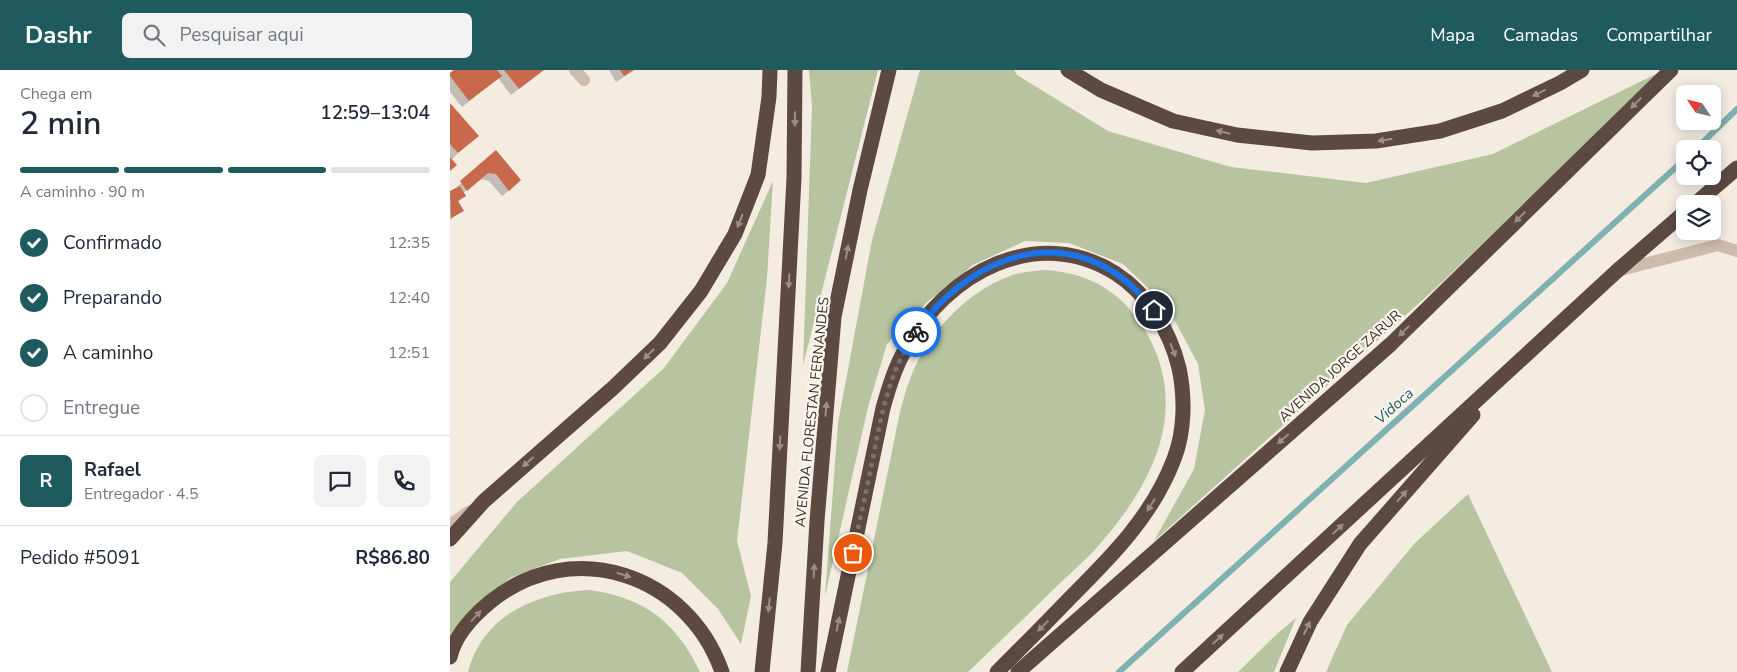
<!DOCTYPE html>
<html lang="pt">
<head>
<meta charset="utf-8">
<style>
	body { margin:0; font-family:"Nunito Sans",sans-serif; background:#f2f2f3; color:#1f2937; height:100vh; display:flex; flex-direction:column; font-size:19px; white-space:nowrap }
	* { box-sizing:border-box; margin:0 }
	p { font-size:16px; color:#747a83 }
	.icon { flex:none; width:28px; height:28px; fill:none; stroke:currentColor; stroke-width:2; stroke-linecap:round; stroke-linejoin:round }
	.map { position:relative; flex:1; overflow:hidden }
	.sheet { display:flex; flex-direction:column; background:#fff; width:450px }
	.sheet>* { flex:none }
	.needle { width:32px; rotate:305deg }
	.controls { position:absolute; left:1226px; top:15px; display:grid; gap:10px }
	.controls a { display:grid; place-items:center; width:45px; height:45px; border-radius:8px; background:#fff; box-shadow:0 2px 12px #0003; font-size:25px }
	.pin { position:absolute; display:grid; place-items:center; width:42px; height:42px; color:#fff; margin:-21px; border:2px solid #fff; border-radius:50%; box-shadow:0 1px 5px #0007 }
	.courier { position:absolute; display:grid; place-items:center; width:50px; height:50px; margin:-25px; border:4px solid #1a73e8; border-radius:50%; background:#fff; color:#222; box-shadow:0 1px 6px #0007 }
	.head em { font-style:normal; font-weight:600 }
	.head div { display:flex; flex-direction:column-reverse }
	.head { display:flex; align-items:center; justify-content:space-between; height:85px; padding:0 20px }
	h1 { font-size:32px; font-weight:600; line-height:38px }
	.bar { display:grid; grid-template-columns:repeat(4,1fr); gap:8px 5px; align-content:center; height:60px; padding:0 20px }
	.bar i { height:6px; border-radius:4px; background:#e0e1e3 }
	.bar .on { background:#1f5a5e }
	.bar p { grid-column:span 4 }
	.line { display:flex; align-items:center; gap:12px; padding:0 20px; border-top:1px solid #e0e1e3 }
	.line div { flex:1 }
	.round { display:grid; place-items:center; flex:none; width:52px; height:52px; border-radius:8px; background:#f2f2f3 }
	ol { padding:0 20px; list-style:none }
	li { display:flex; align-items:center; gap:15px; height:55px }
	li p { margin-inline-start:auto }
	li .icon { padding:5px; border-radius:50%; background:#1f5a5e; color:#fff; stroke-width:4 }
	li:last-child { color:#747a83 }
	li i { width:28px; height:28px; border:2px solid #e0e1e3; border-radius:50% }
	header { display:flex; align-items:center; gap:30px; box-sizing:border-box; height:70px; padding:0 25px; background:#1f5a5e; color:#fff }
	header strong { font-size:24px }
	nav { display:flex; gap:28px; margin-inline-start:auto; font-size:18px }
	.search { width:350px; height:45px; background:#f2f2f3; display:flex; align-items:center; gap:12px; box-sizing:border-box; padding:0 18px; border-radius:8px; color:#747a83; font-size:19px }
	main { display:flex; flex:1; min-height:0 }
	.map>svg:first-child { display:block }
	.green { fill:#b8c4a0 }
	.shadow { fill:#0003 }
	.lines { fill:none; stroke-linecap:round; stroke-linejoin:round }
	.stream { stroke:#7fb0b2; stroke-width:6 }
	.building { fill:#c8694b }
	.minor { stroke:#cdbbac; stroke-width:12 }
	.highway { stroke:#5c4a42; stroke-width:15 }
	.oneway { fill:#9c8e87 }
	.done { stroke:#7c716b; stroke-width:5; stroke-dasharray:0 9 }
	.route { stroke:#1a73e8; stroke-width:6 }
	.labels { text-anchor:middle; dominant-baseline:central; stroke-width:4.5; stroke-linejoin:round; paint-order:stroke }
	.street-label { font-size:14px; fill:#3b302b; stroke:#fbf5ee }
	.water-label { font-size:15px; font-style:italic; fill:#1f5a5e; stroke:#fbf5ee }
</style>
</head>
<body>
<header>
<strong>Dashr</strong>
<div class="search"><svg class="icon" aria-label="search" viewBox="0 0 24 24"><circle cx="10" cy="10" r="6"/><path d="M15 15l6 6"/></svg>Pesquisar aqui</div>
<nav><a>Mapa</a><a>Camadas</a><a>Compartilhar</a></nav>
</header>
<main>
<section class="sheet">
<div class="head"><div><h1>2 min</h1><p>Chega em</p></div><em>12:59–13:04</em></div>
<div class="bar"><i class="on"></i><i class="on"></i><i class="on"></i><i></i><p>A caminho · 90 m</p></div>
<ol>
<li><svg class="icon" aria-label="check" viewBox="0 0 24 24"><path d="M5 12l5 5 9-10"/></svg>Confirmado<p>12:35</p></li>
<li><svg class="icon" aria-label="check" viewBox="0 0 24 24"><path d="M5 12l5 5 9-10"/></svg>Preparando<p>12:40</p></li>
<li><svg class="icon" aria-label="check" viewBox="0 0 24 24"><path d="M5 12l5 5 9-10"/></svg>A caminho<p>12:51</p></li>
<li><i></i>Entregue</li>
</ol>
<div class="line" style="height:90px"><b class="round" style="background:#1f5a5e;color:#fff">R</b><div><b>Rafael</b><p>Entregador · 4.5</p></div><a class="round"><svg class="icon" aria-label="chat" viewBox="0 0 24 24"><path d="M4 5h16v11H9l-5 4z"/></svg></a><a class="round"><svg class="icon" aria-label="phone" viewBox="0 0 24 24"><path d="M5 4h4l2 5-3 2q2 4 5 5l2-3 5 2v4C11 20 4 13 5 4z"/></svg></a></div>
<div class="line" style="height:65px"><div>Pedido #5091</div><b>R$86.80</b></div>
</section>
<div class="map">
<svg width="1287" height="602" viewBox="0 0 1287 602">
	<rect width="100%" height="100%" fill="#f4ebe1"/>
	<g class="green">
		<path d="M359,0H428L353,295L362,36Z"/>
		<path d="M470,0H564L567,5L658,61L781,97L916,113L1043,84L1212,1L987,217L704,471L744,399L755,340L748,294L717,236L673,194L619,173L575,171L523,195L476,233L437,274L418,337L375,526L388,353L422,170Z"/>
		<path d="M323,111L317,208L287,471L301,526L291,574L268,539L232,503L177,481L110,489L60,508L11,553L0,569V512L67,432L214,298L277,213Z"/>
		<path d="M595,200C641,203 672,222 696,262C741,340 702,415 649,475C635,491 618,505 603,520C575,547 547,575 518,602H397L450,342C453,332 455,322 459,312C475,266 514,223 560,206C571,202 583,201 595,200Z"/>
		<path d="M1018,424L1102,602H876L897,555L965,473Z"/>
		<path d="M140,520C195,528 226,552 250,602H18C32,546 86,522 140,520Z"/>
		<path d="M846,548L824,602H788L828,563Z"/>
	</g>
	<g class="shadow">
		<path d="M7,0H92L61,25L48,8L12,37L0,22V5Z"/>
		<path d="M159,0H185L166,12Z"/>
		<path d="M0,35L20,72L1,90L0,99Z"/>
		<path d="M46,82L63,117L52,126L39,111L30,109L13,123L14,126L7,133L12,141L0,150V123Z"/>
	</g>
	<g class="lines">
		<g class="stream">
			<path d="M1246,79L1287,39"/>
			<path d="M669,602L1235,89"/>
		</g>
	</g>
	<g class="building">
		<path d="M4,0H47L52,6L19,31L0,6V3Z"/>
		<path d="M54,0H94L69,19Z"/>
		<path d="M170,0H183L174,6Z"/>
		<path d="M0,33L29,66L8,83L0,74Z"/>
		<path d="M46,80L71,110L59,121L46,104L38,103L17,121L10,111Z"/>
		<path d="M0,87L7,95L0,101Z"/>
		<path d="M10,116L16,126L8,131L14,141L1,148L0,121Z"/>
	</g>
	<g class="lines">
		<g class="minor">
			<path d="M125,0L134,10"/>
			<path d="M1167,201L1268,175L1287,181"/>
			<path d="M0,455L20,441"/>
		</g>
		<g class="highway">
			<path d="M618,0L651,20L723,51L787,65L862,73L926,71L990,61L1052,41L1110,13L1132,0"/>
			<path d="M1245,134L1287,98"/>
			<path d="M0,469L34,431L163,318L210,273L251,221L285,164L308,105L319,27L320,0"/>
			<path d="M0,587C5,565 23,546 40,532C122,465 238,504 272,602"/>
			<path d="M312,602L325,473L344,108L345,0"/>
			<path d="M358,602L367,451L384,247L410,120L439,0"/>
			<path d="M378,602L433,338C439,317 445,297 456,278C496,203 587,154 665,203C698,224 720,261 729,298C735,327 735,361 724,389C703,445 662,486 621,527C597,552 572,577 547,602"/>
			<path d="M568,602L941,274L1221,0"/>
			<path d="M732,602L1167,201L1235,142"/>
			<path d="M837,602L860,552L910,474L1023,345"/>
		</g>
	</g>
	<defs><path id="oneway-solid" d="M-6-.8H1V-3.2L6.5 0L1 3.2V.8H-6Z" transform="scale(1.25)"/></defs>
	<g class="oneway">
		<use href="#oneway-solid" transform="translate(1089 23) rotate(154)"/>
		<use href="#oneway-solid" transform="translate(1186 33) rotate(136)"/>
		<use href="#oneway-solid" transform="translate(345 49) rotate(90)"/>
		<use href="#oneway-solid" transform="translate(773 62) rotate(-167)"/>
		<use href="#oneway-solid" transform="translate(935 70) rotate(171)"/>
		<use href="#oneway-solid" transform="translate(1070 147) rotate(135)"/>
		<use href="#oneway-solid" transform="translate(290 151) rotate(111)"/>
		<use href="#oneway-solid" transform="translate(397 182) rotate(-79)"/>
		<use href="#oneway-solid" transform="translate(339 211) rotate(93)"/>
		<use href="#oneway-solid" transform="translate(954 261) rotate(135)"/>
		<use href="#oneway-solid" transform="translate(723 280) rotate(69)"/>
		<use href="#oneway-solid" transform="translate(199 284) rotate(136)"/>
		<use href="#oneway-solid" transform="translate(376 339) rotate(-85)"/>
		<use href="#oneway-solid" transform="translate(833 369) rotate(139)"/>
		<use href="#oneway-solid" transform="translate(330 373) rotate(93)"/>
		<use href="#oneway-solid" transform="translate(78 392) rotate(139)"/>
		<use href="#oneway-solid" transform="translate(952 426) rotate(-49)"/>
		<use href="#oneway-solid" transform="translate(701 435) rotate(122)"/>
		<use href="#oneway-solid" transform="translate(888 459) rotate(-43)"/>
		<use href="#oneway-solid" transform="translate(364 501) rotate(-87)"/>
		<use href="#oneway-solid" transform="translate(174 505) rotate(18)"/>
		<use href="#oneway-solid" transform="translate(319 535) rotate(96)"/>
		<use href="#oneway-solid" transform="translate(26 546) rotate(-48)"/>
		<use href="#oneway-solid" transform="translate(388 554) rotate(-78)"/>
		<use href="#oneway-solid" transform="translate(593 556) rotate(135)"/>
		<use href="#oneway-solid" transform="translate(857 558) rotate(-64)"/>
		<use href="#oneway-solid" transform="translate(768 569) rotate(-43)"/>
	</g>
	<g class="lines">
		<path class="done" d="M403,483C409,453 416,423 422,392C432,344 438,303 466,262"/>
		<path class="route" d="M466,262C512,195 599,153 672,208C684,217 694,228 704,240"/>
	</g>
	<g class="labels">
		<g class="street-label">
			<text transform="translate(890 296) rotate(-42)">AVENIDA JORGE ZARUR</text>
			<text transform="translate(362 342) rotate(-84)">AVENIDA FLORESTAN FERNANDES</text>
		</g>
		<g class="water-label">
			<text transform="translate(944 336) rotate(-42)">Vidoca</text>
		</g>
	</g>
</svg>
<div class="controls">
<a><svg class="needle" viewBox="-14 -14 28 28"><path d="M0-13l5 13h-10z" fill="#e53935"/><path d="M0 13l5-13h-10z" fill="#747a83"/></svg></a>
<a><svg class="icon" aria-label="locate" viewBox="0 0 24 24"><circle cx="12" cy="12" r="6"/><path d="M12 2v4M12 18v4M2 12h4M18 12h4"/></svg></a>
<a><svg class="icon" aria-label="layers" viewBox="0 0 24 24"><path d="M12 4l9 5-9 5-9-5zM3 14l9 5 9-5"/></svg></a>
</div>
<div class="pin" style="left:403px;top:483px;background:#ea580c"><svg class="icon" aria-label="bag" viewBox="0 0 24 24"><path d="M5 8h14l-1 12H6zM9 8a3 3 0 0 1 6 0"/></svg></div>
<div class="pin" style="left:704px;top:240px;background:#1f2937"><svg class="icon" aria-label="home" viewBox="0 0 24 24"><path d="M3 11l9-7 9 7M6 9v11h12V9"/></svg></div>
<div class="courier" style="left:466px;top:262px"><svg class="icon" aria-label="bike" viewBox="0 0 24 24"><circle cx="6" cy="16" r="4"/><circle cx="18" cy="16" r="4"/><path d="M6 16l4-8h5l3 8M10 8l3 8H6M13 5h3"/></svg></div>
</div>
</main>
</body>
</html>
